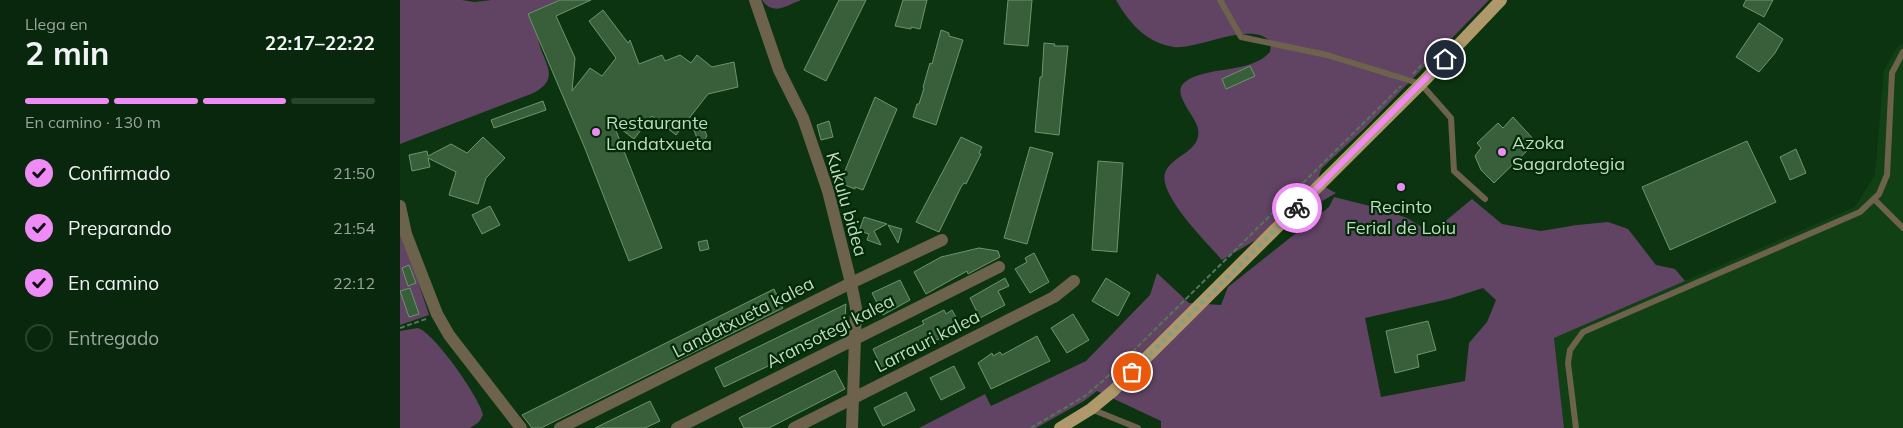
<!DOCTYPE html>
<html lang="es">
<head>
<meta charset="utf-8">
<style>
	body { margin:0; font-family:Mulish,sans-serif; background:#122f15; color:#f1f3f6; height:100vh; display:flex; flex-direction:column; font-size:19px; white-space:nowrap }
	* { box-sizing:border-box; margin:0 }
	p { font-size:16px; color:#99a59d }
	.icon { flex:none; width:28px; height:28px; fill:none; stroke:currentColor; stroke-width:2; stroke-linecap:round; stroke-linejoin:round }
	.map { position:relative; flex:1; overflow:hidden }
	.side { display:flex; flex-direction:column; background:#09270c; width:400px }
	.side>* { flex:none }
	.pin { position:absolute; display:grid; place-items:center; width:42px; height:42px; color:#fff; margin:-21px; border:2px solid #fff; border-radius:50%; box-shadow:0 1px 5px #0007 }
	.courier { position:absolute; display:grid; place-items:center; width:50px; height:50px; margin:-25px; border:4px solid #ef8bf6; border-radius:50%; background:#fff; color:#222; box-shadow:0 1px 6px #0007 }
	.headline em { font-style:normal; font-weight:700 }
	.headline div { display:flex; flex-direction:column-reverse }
	.headline { display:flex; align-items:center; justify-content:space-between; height:85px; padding:0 25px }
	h1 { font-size:32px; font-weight:700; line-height:38px }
	.bar { display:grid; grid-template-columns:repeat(4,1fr); gap:8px 5px; align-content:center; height:60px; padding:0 25px }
	.bar i { height:6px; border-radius:4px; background:#29442d }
	.bar .active { background:#ef8bf6 }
	.bar p { grid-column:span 4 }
	ol { padding:0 25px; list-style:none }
	li { display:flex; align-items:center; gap:15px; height:55px }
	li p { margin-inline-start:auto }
	li .icon { padding:5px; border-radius:50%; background:#ef8bf6; color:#111; stroke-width:4 }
	li:last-child { color:#99a59d }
	li i { width:28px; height:28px; border:2px solid #29442d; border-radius:50% }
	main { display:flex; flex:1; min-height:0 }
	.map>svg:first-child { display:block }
	.built { fill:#114015 }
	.green { fill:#614363; fill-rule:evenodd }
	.building { fill:#385f39; stroke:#6c956c }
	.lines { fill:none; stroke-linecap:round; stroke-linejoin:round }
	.path { stroke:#557657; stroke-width:2; stroke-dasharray:5 2.5; stroke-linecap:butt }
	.lane { stroke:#6d624c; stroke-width:6 }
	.street { stroke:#6d624c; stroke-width:12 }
	.primary { stroke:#af9869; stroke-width:12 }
	.done { stroke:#839f84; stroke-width:5; stroke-dasharray:0 9 }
	.route { stroke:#ef8bf6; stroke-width:6 }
	.poi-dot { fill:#ef8bf6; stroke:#012a06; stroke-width:2 }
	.labels { text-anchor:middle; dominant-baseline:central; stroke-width:4.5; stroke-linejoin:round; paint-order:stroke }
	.poi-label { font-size:18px; fill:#c3d8c2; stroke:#012a06; text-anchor:start }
	.street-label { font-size:18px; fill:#c3d8c2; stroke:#012a06 }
</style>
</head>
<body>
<main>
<section class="side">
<div class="headline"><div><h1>2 min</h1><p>Llega en</p></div><em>22:17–22:22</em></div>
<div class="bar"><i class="active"></i><i class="active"></i><i class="active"></i><i></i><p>En camino · 130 m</p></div>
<ol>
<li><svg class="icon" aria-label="check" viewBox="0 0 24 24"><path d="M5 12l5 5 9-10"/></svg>Confirmado<p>21:50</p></li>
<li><svg class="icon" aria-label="check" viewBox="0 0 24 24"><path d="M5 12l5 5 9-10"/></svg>Preparando<p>21:54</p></li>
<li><svg class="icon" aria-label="check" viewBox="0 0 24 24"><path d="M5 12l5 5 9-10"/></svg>En camino<p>22:12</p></li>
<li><i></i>Entregado</li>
</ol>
</section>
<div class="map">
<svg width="1503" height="428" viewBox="0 0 1503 428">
	<rect width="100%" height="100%" fill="#0c3410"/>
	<path class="built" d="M1503,44V428H1164L1154,338L1455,207L1475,175L1484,70L1498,46Z"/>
	<g class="green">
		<path d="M0,0H62L74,2L92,0H159L142,10C141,18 137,29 138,38C142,63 164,78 131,94L0,144Z"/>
		<path d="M362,0H401C386,6 373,16 362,0Z"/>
		<path d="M716,0H1089L964,129L922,168C914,182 925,187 936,193L822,260C808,244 758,195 765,173C771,155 802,152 798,129C796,116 770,93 785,82C807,65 849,75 870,52L871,43C854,19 798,50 774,47C747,43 729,23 716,0Z"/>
		<path d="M934,197L978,208L1007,218L1031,233L1072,199L1102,224L1141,231L1177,225L1208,222L1228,229L1256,265L1275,269L1285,281L1154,338L1164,428H761V421L697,391L684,401L636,428H519L585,394L591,406L686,361L750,295L757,273L789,303L821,305L828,287L929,207ZM1083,288L1096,300L1087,322L1069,343L1065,381L981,397L965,318L1049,299Z"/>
		<path d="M0,226L29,315L0,325Z"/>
		<path d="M18,328C35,334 79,397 83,415L79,422L70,428H0V331Z"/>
	</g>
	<g class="building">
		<path d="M160,0H191L156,16L175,58L172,91L190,68L202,76L216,58L189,21L203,10L228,43L230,40L239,64L262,55L265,61L280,55L291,63L297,55L312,67L334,62L338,87L308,94L276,135L252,116L234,139L213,123L262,248L229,261L184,146L128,14Z"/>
		<path d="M439,0H466L426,81L404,70Z"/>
		<path d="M503,0H527L520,29L511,27V29L495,26Z"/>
		<path d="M608,0H632L628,46L604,44Z"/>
		<path d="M1346,0H1373L1364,17L1343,6Z"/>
		<path d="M1359,23L1383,39L1375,53L1359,72L1336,57Z"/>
		<path d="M541,30L549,33V36L563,40L536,125L513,117L517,104H519L524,88L523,87L530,63L532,64Z"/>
		<path d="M644,43L655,44L654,46H668L659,135L635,132L640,77H642Z"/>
		<path d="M850,66L855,76L826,89L822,79Z"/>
		<path d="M475,97L497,109L463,190L455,187V189L440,183Z"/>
		<path d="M143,101L146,110L94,128L91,120Z"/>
		<path d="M1113,117L1136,142L1094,183L1081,170L1075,156L1081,148L1077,143L1098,123L1103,128Z"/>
		<path d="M429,121L433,137L421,140L417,125Z"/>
		<path d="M294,130L305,131L307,136L304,141H298Z"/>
		<path d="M83,137L105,158L86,178L78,204L49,195L56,172L28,158L30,167L12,171L9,155L27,151L28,156L51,144L67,153Z"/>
		<path d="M561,137L582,147L579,153L581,154L566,184L564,183L561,187L539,232L516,222Z"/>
		<path d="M1347,141L1376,202L1270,250L1242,187Z"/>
		<path d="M630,147L653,153L627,244L604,238Z"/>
		<path d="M1396,149L1406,173L1390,180L1380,157Z"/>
		<path d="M698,161L723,163L717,252L692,250Z"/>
		<path d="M90,206L100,225L82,234L72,215Z"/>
		<path d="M464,217L487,224L474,231L481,245L467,240L469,234L459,231Z"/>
		<path d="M488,225L502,229L498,243Z"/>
		<path d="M307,240L309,249L300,251L298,242Z"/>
		<path d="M579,248L598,251L600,257L568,274L567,271L526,294L514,272L541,257Z"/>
		<path d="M634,253L649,282L630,293L615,269L627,262L625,258Z"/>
		<path d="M9,265L16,283L8,286L2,268Z"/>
		<path d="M605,278L609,286L598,291L605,305L580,318L570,298Z"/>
		<path d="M706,278L730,293L718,316L692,301Z"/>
		<path d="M500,280L510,300L483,315L472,293Z"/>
		<path d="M10,288L19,314L9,317L0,291Z"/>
		<path d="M374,289L383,308L141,428H132L122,415Z"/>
		<path d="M446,304L444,330L324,387L315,368Z"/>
		<path d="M544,310L546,314L552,310L562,328L528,344L527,342L482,368L473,349L524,324L522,321Z"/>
		<path d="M673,314L689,340L667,353L651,328Z"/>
		<path d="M1028,321L1036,350L1017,355L1019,367L995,373L986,331Z"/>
		<path d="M637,336L650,361L591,389L578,363L592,353L593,356L600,352L602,355Z"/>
		<path d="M554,366L565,388L541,400L530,378Z"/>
		<path d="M435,370L445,389L369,428H344L339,418Z"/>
		<path d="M506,392L515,410L483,426L474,408Z"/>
		<path d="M250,401L260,421L245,428H195Z"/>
	</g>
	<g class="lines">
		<g class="path">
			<path d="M1013,74L1032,54"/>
			<path d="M0,328L26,319"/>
			<path d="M631,428L685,396L705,379L1001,86"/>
		</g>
		<g class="lane">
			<path d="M820,0L841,37L927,55L1021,84L1051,118L1054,171L1085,199"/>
			<path d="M1474,199L1503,228"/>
			<path d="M691,409L738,428"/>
			<path d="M1176,428L1168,363L1170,350L1183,332L1460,212L1479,194L1487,175L1492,73L1503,52"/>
		</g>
		<g class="street">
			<path d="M355,0L379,70L403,118L428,191L451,283L456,308L452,428"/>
			<path d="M0,206L6,234L37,314L49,335L121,428"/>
			<path d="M160,428L451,283L542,240"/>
			<path d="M277,428L599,267"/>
			<path d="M394,428L654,297L674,281"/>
		</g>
		<path class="primary" d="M660,428L691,409L713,391L1021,84L1101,0"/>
	</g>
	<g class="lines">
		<path class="done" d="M732,372L897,208"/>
		<path class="route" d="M897,208L1045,59"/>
	</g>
	<g class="poi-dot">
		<circle cx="196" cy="132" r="5"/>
		<circle cx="1102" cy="152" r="5"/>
		<circle cx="1001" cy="187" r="5"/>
	</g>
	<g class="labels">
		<g class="poi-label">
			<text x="206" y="122">Restaurante<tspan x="206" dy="21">Landatxueta</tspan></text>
			<text x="1112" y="142">Azoka<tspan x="1112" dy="21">Sagardotegia</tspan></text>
			<text x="1001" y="206" text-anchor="middle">Recinto<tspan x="1001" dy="21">Ferial de Loiu</tspan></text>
		</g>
		<g class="street-label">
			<text transform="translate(447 204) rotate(74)">Kukulu bidea</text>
			<text transform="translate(343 317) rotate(-27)">Landatxueta kalea</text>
			<text transform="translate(430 331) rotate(-27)">Aransotegi kalea</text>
			<text transform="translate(527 341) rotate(-27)">Larrauri kalea</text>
		</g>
	</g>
</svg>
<div class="pin" style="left:732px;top:372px;background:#ea580c"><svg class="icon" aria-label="bag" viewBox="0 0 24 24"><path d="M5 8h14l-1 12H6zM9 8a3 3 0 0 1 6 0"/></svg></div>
<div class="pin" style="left:1045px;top:59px;background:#1f2937"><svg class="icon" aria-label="home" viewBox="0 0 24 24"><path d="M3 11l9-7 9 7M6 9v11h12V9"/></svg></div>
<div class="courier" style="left:897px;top:208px"><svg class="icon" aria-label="bike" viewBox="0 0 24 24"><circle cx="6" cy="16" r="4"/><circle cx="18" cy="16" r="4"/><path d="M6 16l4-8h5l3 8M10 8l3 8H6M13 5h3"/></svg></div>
</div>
</main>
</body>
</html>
